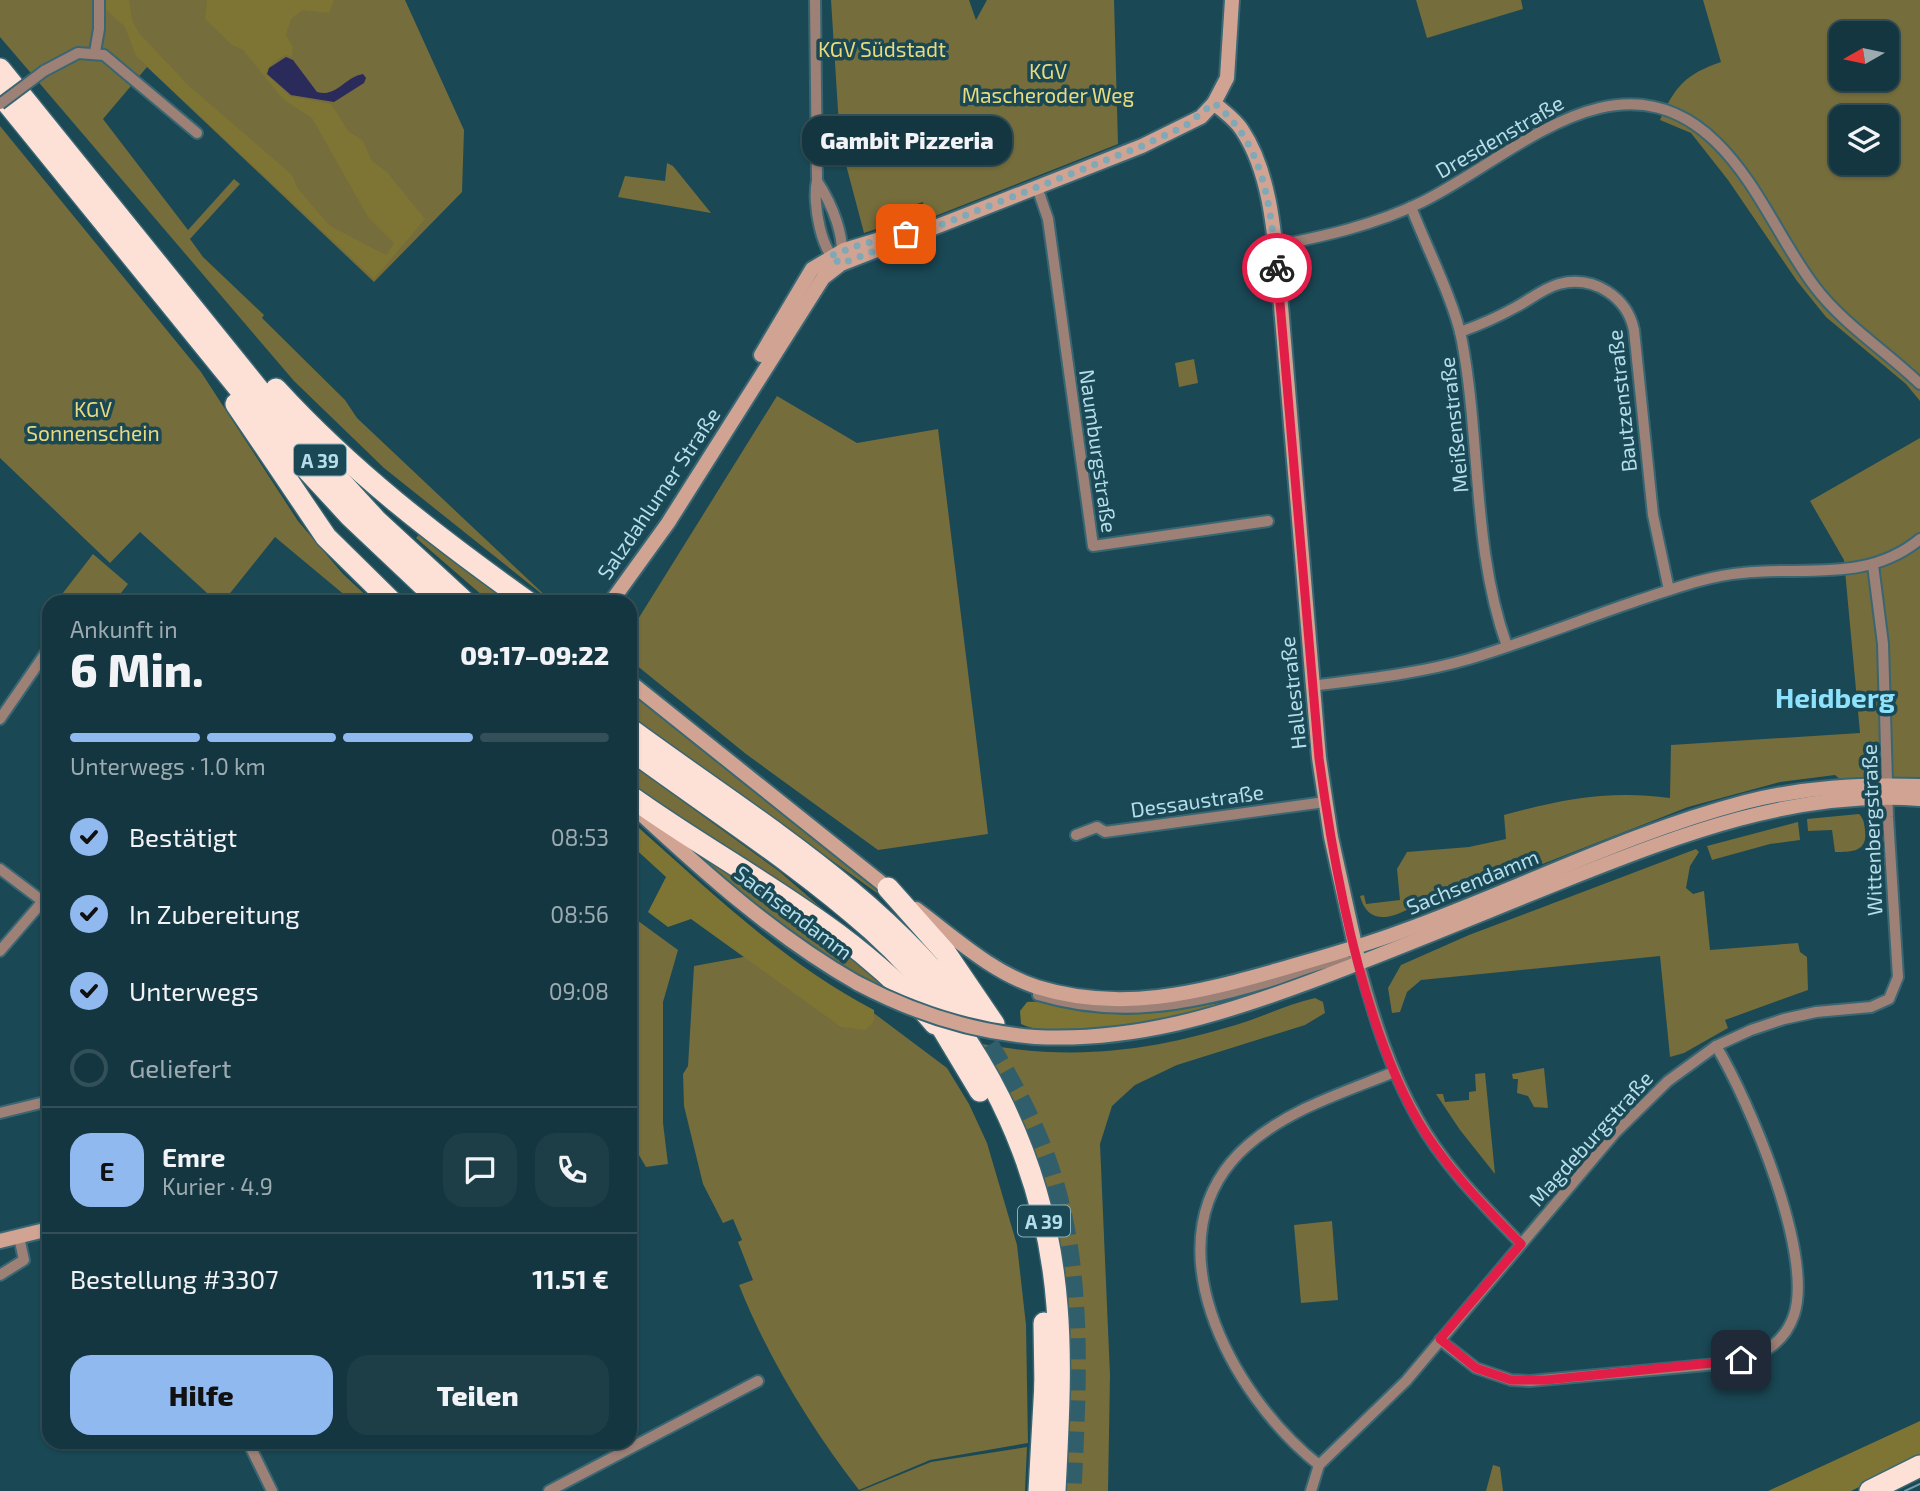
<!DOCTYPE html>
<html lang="de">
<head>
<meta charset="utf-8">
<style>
	body { margin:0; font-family:"Exo 2",sans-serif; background:#1d3e47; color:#f1f3f6; height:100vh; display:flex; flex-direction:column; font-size:26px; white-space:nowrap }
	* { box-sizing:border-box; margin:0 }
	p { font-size:23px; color:#9dabb1 }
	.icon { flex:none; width:38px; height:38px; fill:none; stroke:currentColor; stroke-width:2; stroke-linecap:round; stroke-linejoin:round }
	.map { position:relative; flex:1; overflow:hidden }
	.side { position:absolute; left:42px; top:595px; width:595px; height:854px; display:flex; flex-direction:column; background:#143640; border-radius:21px; box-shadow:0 2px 5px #0004,0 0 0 2px #335059 }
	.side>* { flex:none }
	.needle { width:46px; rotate:261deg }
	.tools { position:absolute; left:1829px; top:21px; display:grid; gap:14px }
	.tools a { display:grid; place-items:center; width:70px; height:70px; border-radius:14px; background:#143640; box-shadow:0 2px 5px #0004,0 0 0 2px #335059; font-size:35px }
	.pin { position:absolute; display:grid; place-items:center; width:60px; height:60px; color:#fff; margin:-30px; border-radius:14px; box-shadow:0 4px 10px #0006 }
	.courier { position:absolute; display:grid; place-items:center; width:70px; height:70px; margin:-35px; border:5px solid #e11d48; border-radius:50%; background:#fff; color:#222; box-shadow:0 2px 9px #0007 }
	.bubble { position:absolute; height:49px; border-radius:21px; background:#143640; box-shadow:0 2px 5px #0004,0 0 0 2px #335059; font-size:23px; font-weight:800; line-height:49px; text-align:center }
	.overview em { font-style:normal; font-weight:800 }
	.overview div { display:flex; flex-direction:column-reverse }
	.overview { display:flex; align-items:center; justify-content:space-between; height:119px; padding:0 28px }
	h1 { font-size:46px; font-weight:800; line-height:52px }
	.bar { display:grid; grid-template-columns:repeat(4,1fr); gap:10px 7px; align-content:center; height:84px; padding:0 28px }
	.bar i { height:9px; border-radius:5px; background:#335059 }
	.bar .current { background:#90b9f0 }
	.bar p { grid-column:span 4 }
	.line { display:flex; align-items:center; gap:18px; padding:0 28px; border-top:2px solid #335059 }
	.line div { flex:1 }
	.round { display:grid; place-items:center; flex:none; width:74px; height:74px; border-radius:21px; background:#1d3e47 }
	ol { padding:0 28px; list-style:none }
	li { display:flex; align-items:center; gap:21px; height:77px }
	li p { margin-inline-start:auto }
	li .icon { padding:7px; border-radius:50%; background:#90b9f0; color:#111; stroke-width:4 }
	li:last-child { color:#9dabb1 }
	li i { width:38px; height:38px; border:4px solid #335059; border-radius:50% }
	.cta { display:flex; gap:14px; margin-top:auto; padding:14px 28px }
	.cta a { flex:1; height:80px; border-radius:21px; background:#90b9f0; color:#111; font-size:28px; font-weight:800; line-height:80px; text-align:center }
	.cta a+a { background:#1d3e47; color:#f1f3f6 }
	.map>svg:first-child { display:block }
	.green { fill:#756d3b; fill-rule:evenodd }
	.forest { fill:#7e7434 }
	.water { fill:#2a2a5b }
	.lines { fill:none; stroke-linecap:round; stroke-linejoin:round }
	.highway-tunnel { stroke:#315e6b; stroke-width:21; stroke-dasharray:21 10; stroke-linecap:butt }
	.street-casing { stroke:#396673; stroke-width:14 }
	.secondary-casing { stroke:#396673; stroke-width:18 }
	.highway-casing { stroke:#396673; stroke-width:24 }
	.street { stroke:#9d8076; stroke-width:10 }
	.secondary { stroke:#d0a393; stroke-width:14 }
	.highway { stroke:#fde1d7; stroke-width:21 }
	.tram { stroke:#6e99a6; stroke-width:2 }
	.street-bridge-casing { stroke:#396673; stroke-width:14; stroke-linecap:butt }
	.secondary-bridge-casing { stroke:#396673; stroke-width:18; stroke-linecap:butt }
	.street-bridge { stroke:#9d8076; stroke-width:10 }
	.secondary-bridge { stroke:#d0a393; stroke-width:14 }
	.done { stroke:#7fa9b6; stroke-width:7; stroke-dasharray:0 12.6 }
	.route { stroke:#e11d48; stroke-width:9 }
	.labels { text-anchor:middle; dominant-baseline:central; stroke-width:7; stroke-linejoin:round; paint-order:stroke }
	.shield { fill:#1a4855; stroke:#86b0bd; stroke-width:2 }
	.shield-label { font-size:19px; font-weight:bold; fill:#b5ddea }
	.park-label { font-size:21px; fill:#e9da7e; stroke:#1a4855 }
	.street-label { font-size:21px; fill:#b5ddea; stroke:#1a4855 }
	.district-label { font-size:28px; font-weight:bold; fill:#8de2fd; stroke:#1a4855 }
</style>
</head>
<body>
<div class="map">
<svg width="1920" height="1491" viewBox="0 0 1920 1491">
	<rect width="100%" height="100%" fill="#1a4855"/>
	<g class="green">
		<path d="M0,0H94L104,10L103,0H405L464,130L462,192L374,282L147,67L103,119L188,230L234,179L240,184L190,239L203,257L264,315L262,318L345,400L357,418L552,602L384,468L294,381L0,37Z"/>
		<path d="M831,0H969L976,20L987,0H1114L1118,144L925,220L923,202L898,210L900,221L864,233L840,142Z"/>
		<path d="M1416,0H1521L1523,9L1427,38Z"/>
		<path d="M1703,0H1920V401L1906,384L1826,317L1797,281L1728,180L1691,133L1660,120C1675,86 1686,74 1721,62ZM1841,33H1886V79H1841ZM1841,117H1886V163H1841Z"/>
		<path d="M0,126L201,372L298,521L343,574L373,602H353L275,537L223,602H217L140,532L110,563L0,458Z"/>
		<path d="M667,163L673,166L711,213L618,197L625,176L665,181Z"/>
		<path d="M1194,359L1198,383L1179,387L1175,363Z"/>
		<path d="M777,396L857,443L938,429L988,834L878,850L746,754L630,660V632Z"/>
		<path d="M1920,438V780H1841L1835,775L1780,782L1688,807L1440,904L1434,894C1411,908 1371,937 1360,896L1364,895L1366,904L1400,900L1397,869L1407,852L1469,847L1506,839L1504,815C1563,799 1609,790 1670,798L1671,745L1860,733L1844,560L1810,501Z"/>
		<path d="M421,532L516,602H490L416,538Z"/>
		<path d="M93,554L128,584L114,602H56Z"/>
		<path d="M630,692L826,846L895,906L630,715Z"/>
		<path d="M630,763L780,872L842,926L630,789Z"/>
		<path d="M1859,814C1864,819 1864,823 1865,830C1868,852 1852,852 1835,852L1832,830L1808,831L1807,819Z"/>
		<path d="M1798,822L1800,840L1770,844L1712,860L1707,846Z"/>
		<path d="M678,836L783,904L890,985L886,988C807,955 742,892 678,836Z"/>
		<path d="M1696,849L1699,852L1690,866L1686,888L1693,894L1704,891L1710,950L1798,943L1800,952L1807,957L1808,990L1725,1020L1728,1028L1684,1053L1670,1057L1660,956L1421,980L1407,992L1400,1012L1392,1013L1388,988L1401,965L1469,935Z"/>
		<path d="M630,915L678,950L663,1002V1123L668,1164L646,1167L630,1140Z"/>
		<path d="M776,951L871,1011L947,1068L969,1104L987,1143L1017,1245L1026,1325L1028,1443L930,1460L859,1490C811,1428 768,1358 739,1285L753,1280L738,1242L742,1240L733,1219L723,1223L703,1184L684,1106L683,1074L688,1066L694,966Z"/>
		<path d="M1315,998L1323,1002L1325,1013L1305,1025L1177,1065L1135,1085L1112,1106L1100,1144L1110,1375L1108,1491H1063L1062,1284L977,1043C1074,1062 1155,1051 1248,1021C1271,1013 1292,1003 1315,998Z"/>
		<path d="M1544,1068L1548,1108L1534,1107L1528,1096L1517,1093L1518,1079H1513L1512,1074Z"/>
		<path d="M1485,1073L1495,1174L1460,1130L1436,1094H1443L1445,1102L1469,1100V1092L1476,1091L1475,1074Z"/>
		<path d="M1332,1221L1338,1300L1301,1303L1294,1225Z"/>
		<path d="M1027,1447L1025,1491H860L931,1462Z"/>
		<path d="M1493,1465L1500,1467L1503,1491H1486Z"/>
	</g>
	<g class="forest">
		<path d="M95,0H129L132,20L139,33L188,85L292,175L298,189L330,226L386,255L394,243L368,217L312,118L283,99L243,50L231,44L205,19L207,0H334L329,13L302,10L291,19L286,35L293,47L292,57L286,55C277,59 269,64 266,74L290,96L331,104L348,131L363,141L372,161L386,171L425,219L374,279L136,56L125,27Z"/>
		<path d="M630,820C707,888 783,963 874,1010V1021L866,1030L841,1027L691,919L668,927L648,912L666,877L630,844Z"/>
		<path d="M1243,999C1184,1015 1078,1049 1021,1024L1020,1011L1027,1002C1056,1000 1084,1012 1113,1014C1156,1017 1201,1005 1243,999Z"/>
		<path d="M1920,1421V1457L1851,1491H1768Z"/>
	</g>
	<path class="water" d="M286,57L293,60L317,92C336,98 345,77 363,74L366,78L364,83L334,102L291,95L267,74L269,68Z"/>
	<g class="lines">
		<path class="highway-tunnel" d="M972,1019C1003,1067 1032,1117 1050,1172C1083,1274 1076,1385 1071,1491"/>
		<g class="street-casing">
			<g id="street">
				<path d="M815,0L817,178"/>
				<path d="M95,52L99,29V0"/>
				<path d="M44,71L78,53L104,55L197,133"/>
				<path d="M817,181C832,204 846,237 841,264C821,256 812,201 817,181Z"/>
				<path d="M1037,187L1048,219L1093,546L1268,521"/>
				<path d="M1411,207C1426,246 1455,303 1462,341C1481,442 1472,549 1507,646"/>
				<path d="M1275,246C1325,236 1375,225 1422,202C1512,158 1617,46 1716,142C1758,183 1780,241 1815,287C1844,325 1886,351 1920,384"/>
				<path d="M1460,332C1480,325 1498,317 1516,307C1529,300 1544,288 1559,284C1594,275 1627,297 1634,330L1653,515L1669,590"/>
				<path d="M1312,686C1365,679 1417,674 1469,659C1526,642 1583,619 1639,600C1673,589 1707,576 1742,573C1804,566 1867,583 1920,539"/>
				<path d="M0,719L49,648"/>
				<path d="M1076,835L1097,827L1105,832L1325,802"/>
				<path d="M0,869L49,906"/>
				<path d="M0,951L43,901"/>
				<path d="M1038,987V995C1117,1019 1188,1006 1265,983C1294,975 1329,955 1359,963C1374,1017 1390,1070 1418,1119C1444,1166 1484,1205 1521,1244"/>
				<path d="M0,1113L49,1101"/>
				<path d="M0,1275L24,1260L19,1237"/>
				<path d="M1440,1340L1476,1368L1511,1380L1530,1381L1729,1363C1758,1358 1784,1345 1794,1315C1814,1254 1749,1100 1716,1046"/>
				<path d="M248,1442L272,1491"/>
				<path d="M1319,1465C1232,1397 1143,1236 1248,1145C1289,1109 1345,1092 1394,1072"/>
				<path d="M549,1491L758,1381"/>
				<path d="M1311,1491L1319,1465L1406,1381L1615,1133L1668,1081L1716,1046L1751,1030L1784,1019L1816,1012L1871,1007L1889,999L1898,977L1888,817L1883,644L1873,565"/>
			</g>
		</g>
		<g class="secondary-casing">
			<g id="secondary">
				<path d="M1214,103C1224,112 1235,119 1242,130C1272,175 1275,242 1280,294L1319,758L1331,837L1357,954"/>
				<path d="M761,355L812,269L844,250L887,237"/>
				<path d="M611,602L668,523L823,278L841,264L1142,146L1201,117L1214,103L1227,78L1232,0"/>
				<path d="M630,682L894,893"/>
				<path d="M638,811C706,874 776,937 857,983"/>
				<path d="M916,909C954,937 991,972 1037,987C1120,1013 1197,993 1278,970C1319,958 1360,947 1400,932C1515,891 1626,833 1745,802C1804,787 1860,784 1920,786"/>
				<path d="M1035,1037C1134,1042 1221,1015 1312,981C1398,949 1483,913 1568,879C1682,834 1795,790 1920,799"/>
				<path d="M0,1241L49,1229"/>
			</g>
		</g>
		<g class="highway-casing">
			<g id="highway">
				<path d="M0,69L276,411L377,521L465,602"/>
				<path d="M0,94L289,450L350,516L441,602"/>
				<path d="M276,389C351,471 438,538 528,602"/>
				<path d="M236,404L326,537L392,602"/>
				<path d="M630,729C748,816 887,898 972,1019"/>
				<path d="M630,749C710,808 797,863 872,930C979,1027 1046,1161 1057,1306C1062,1367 1058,1429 1055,1491"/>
				<path d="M630,796C733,870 852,925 935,1024"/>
				<path d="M888,888L945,952L994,1024"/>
				<path d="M941,1026L980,1091"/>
				<path d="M1044,1323L1045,1388"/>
				<path d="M1039,1491L1045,1383"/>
				<path d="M1870,1491L1920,1466"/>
			</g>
		</g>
		<use href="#street" class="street"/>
		<use href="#secondary" class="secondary"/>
		<use href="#highway" class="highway"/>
		<path class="tram" d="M1905,1491L1920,1484"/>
		<g class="street-bridge-casing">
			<path id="street-bridge" d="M0,104L44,71"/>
		</g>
		<g class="secondary-bridge-casing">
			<path id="secondary-bridge" d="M857,983C912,1012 972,1032 1035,1037"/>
		</g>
		<use href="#street-bridge" class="street-bridge"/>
		<use href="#secondary-bridge" class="secondary-bridge"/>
	</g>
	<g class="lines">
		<path class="done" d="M906,234L862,244L830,256L841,264L1142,146L1185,126L1214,103C1265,144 1270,207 1277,268"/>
		<path class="route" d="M1277,268L1319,758C1334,870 1362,1023 1418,1121C1445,1167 1484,1206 1521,1244L1440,1339L1476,1368L1511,1380H1546L1741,1360"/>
	</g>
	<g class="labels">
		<g class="shield">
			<rect x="294" y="444.5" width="52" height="31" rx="5"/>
			<rect x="1018" y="1205.5" width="52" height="31" rx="5"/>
		</g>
		<g class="shield-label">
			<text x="320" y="460">A 39</text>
			<text x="1044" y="1221">A 39</text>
		</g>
		<g class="park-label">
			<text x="882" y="48">KGV Südstadt</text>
			<text x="1048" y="70">KGV<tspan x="1048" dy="24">Mascheroder Weg</tspan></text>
			<text x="93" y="408">KGV<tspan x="93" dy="24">Sonnenschein</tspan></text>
		</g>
		<g class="street-label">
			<text transform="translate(1499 136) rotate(-30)">Dresdenstraße</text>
			<text transform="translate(1621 401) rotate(-96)">Bautzenstraße</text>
			<text transform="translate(1453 425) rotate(-96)">Meißenstraße</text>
			<text transform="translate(1099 451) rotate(82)">Naumburgstraße</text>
			<text transform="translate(658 493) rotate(-56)">Salzdahlumer Straße</text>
			<text transform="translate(1292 693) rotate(-96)">Hallestraße</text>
			<text transform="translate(1197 800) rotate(-8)">Dessaustraße</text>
			<text transform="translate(1871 830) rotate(-92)">Wittenbergstraße</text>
			<text transform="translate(1472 881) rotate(-22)">Sachsendamm</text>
			<text transform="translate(794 912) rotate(37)">Sachsendamm</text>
			<text transform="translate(1590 1138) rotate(-48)">Magdeburgstraße</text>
		</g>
		<g class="district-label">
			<text x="1835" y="697">Heidberg</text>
		</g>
	</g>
</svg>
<div class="tools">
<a><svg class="needle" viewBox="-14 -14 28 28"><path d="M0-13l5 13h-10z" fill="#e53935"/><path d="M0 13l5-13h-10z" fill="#9dabb1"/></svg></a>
<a><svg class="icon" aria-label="layers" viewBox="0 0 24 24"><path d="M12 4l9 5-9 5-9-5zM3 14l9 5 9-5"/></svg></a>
</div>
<div class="pin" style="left:906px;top:234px;background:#ea580c"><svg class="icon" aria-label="bag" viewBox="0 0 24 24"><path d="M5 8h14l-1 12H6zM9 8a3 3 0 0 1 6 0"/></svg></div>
<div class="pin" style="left:1741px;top:1360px;background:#1f2937"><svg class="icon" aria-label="home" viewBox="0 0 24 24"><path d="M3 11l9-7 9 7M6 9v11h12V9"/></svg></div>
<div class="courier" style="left:1277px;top:268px"><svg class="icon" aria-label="bike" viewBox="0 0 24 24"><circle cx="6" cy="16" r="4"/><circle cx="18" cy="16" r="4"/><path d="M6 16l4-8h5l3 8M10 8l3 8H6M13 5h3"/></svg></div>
<div class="bubble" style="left:802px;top:116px;width:210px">Gambit Pizzeria</div>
<section class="side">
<div class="overview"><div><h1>6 Min.</h1><p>Ankunft in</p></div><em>09:17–09:22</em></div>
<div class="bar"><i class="current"></i><i class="current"></i><i class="current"></i><i></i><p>Unterwegs · 1.0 km</p></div>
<ol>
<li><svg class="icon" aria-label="check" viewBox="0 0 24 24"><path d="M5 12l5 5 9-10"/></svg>Bestätigt<p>08:53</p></li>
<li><svg class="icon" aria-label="check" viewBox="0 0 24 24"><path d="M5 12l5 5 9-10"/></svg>In Zubereitung<p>08:56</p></li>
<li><svg class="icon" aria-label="check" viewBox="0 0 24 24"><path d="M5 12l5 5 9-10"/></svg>Unterwegs<p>09:08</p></li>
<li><i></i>Geliefert</li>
</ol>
<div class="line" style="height:126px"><b class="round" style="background:#90b9f0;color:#111">E</b><div><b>Emre</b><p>Kurier · 4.9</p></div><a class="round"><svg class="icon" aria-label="chat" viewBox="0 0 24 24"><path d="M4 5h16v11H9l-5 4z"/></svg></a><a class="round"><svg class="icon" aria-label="phone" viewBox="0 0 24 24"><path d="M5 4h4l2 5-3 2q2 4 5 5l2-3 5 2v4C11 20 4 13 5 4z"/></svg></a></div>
<div class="line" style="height:91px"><div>Bestellung #3307</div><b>11.51 €</b></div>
<div class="cta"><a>Hilfe</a><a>Teilen</a></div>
</section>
</div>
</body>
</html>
